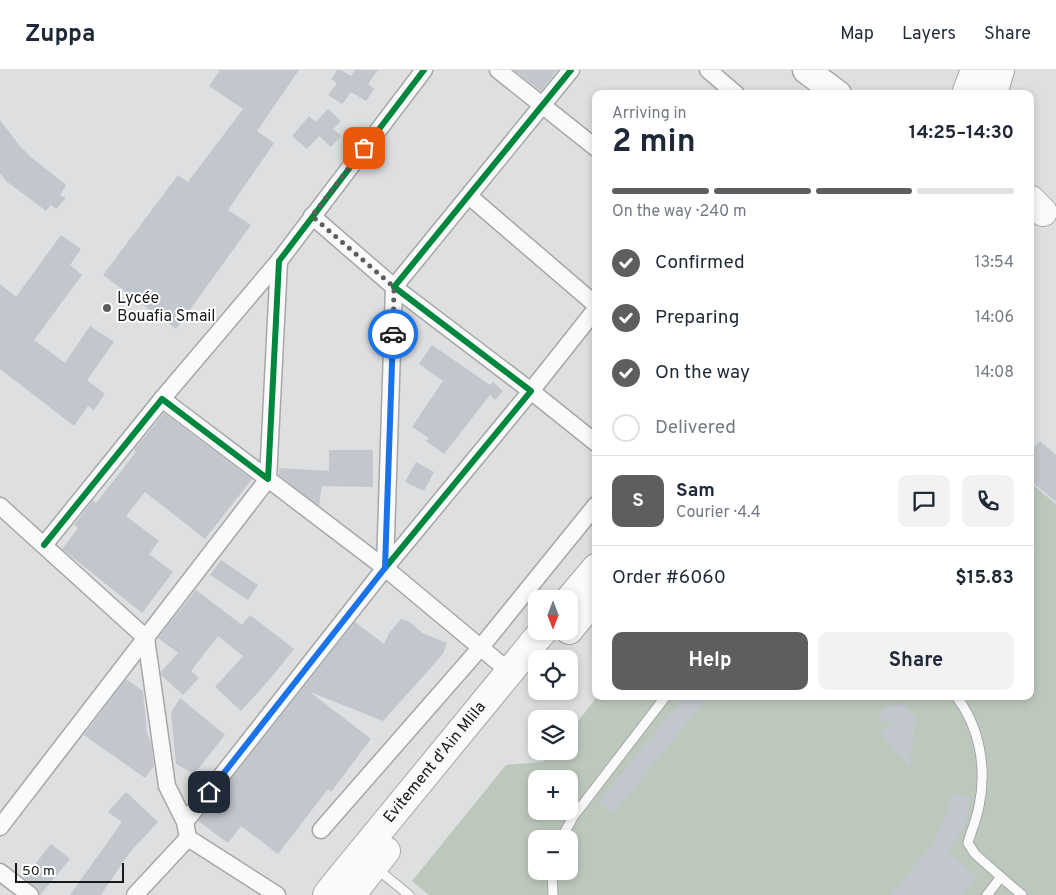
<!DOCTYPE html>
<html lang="en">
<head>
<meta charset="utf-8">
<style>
	body { margin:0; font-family:Overpass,sans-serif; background:#f2f2f3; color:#1f2937; height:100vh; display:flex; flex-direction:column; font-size:19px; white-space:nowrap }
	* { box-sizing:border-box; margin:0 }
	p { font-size:16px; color:#747a83 }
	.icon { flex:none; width:28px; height:28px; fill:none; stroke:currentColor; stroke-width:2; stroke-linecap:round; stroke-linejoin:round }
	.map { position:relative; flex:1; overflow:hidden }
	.drawer { position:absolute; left:592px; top:20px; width:442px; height:610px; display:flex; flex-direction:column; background:#fff; border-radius:10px; box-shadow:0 2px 8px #0003 }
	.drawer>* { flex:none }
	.needle { width:32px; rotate:180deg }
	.fabs { position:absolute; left:528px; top:520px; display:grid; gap:10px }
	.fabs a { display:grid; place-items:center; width:50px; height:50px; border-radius:10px; background:#fff; box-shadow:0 2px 8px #0003; font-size:25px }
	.scale { position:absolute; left:15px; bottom:12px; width:109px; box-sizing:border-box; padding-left:5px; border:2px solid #18191a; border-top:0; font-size:14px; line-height:18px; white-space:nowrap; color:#18191a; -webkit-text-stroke:4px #fff; paint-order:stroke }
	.pin { position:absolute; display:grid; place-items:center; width:42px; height:42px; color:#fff; margin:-21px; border-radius:10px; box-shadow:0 2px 8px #0006 }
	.courier { position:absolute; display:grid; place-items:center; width:50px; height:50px; margin:-25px; border:4px solid #1a73e8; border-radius:50%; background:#fff; color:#222; box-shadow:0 1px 6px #0007 }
	.summary em { font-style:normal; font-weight:700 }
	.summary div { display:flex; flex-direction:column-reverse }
	.summary { display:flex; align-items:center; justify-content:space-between; height:85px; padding:0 20px }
	h1 { font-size:32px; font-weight:700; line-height:38px }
	.bar { display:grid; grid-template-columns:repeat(4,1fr); gap:8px 5px; align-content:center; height:60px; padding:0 20px }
	.bar i { height:6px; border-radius:4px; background:#e0e1e3 }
	.bar .selected { background:#5d5e60 }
	.bar p { grid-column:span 4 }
	.line { display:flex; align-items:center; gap:12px; padding:0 20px; border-top:1px solid #e0e1e3 }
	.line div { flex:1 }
	.round { display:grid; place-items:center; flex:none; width:52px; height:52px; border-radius:10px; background:#f2f2f3 }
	ol { padding:0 20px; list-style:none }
	li { display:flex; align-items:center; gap:15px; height:55px }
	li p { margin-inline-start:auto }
	li .icon { padding:5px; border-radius:50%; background:#5d5e60; color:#fff; stroke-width:4 }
	li:last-child { color:#747a83 }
	li i { width:28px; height:28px; border:2px solid #e0e1e3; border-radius:50% }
	.button { display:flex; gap:10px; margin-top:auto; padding:10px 20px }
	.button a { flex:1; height:58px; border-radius:10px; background:#5d5e60; color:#fff; font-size:20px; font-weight:700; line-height:58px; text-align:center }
	.button a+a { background:#f2f2f3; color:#1f2937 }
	header { display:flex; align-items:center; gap:30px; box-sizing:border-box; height:70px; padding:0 25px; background:#fff; border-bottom:1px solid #e0e1e3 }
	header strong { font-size:24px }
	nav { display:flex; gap:28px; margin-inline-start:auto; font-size:18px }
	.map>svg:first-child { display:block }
	.garden { fill:#bdc8bd; fill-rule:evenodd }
	.building { fill:#c2c7cd }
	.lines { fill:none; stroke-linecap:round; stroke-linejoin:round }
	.service-casing { stroke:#a5a7a8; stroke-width:11 }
	.minor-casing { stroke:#a5a7a8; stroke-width:19 }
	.primary-casing { stroke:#a5a7a8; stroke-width:29 }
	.trunk-casing { stroke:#a5a7a8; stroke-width:30 }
	.service { stroke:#fafafa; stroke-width:9 }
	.minor { stroke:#fafafa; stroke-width:16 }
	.primary { stroke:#fafafa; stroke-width:26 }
	.trunk { stroke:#fafafa; stroke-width:28 }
	.cycleway-casing { stroke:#fff; stroke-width:9 }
	.cycleway { stroke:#00873e; stroke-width:6 }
	.done { stroke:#5d5e60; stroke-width:5; stroke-dasharray:0 9 }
	.route { stroke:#1a73e8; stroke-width:6 }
	.poi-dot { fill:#5d5e60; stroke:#fff; stroke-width:2 }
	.labels { text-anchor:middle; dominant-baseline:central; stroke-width:4; stroke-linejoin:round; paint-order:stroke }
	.poi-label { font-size:16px; fill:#18191a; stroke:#fff; text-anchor:start }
	.street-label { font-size:16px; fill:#18191a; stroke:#fff }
</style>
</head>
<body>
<header>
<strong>Zuppa</strong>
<nav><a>Map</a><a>Layers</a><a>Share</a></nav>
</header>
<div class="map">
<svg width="1056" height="825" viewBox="0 0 1056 825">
	<rect width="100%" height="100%" fill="#dddfe1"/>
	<path class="garden" d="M1031,413L1056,434V825H429L412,811L506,695L543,692L552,681H569V662L598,626H1031ZM536,709H569V741H536ZM536,769H569V801H536Z"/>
	<g class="building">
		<path d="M220,0H299L257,61L274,73L228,140L251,155L176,259L103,205L178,105L188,112L243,39L209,16Z"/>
		<path d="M337,0H341L351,6L355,0H378L368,14L374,19L366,31L351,22L342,34L328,25L337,13L331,9Z"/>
		<path d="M514,0H557L541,21Z"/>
		<path d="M328,39L341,51L333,59L341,66L331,77L319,66L307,79L292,66L309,46L316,52Z"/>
		<path d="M0,50L19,75L32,88L66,115L60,125L66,128L56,139L51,135L46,141L6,111L0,103Z"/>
		<path d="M61,165L81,179L70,195L82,205L34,270L65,293L90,256L114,272L87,310L105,324L94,340L88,336L74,356L0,299V214L16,227Z"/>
		<path d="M432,275L490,315L493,312L503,321L495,330L490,325L444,384L426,371L429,368L412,357L443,311L419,294Z"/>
		<path d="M164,343L252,409L205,469L145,422L126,446L159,471L149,484L173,502L142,543L62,479L78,458L74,455L93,430L96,433L136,382L134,380Z"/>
		<path d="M1040,371L1056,385V432L1031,411V381Z"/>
		<path d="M329,380H373V417L322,416L319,436L279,405V398L329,401Z"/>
		<path d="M416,392L434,402L424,421L405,412Z"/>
		<path d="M221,490L258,515L248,530L210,505Z"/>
		<path d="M196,520L242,555L250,545L294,579L270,609L241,641L215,617L243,586L218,566L191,601L199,608L183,625L161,605V602L178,583L158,568Z"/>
		<path d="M401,549L410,552L422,563L447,573L443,584L383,651L310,622L371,669L331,722L328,719L278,784L241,756L228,773L198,751L355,552L384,574L389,563Z"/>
		<path d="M126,609L143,621L147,663L151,673L154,696L145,708L84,665Z"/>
		<path d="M685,626H709L613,743L598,732Z"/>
		<path d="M180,628L225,665L194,704L176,694L171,643Z"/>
		<path d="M902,632L916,648L909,697L880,664L893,652L879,651L880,642L888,635L897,636Z"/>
		<path d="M126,722L158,752L130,782L101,825H70L122,752L108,742Z"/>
		<path d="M954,723L971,727L964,755L949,782L977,808L962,825H890L932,774L944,751Z"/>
		<path d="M51,774L70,789L40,825L36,817L24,808Z"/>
	</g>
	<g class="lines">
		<g class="service-casing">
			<g id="service">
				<path d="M956,626C980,657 987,699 979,736C977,749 971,761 968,773L975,784L1001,807L987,825"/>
				<path d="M561,769L573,747L666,626"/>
				<path d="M376,798L409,825"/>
				<path d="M552,801L553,825"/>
				<path d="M1001,807L1022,825"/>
			</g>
		</g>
		<g class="minor-casing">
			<g id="minor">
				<path d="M498,0L596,78"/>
				<path d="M708,0L736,24"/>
				<path d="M469,126L596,235"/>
				<path d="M312,146L394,217L385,498"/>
				<path d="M596,239L531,321L596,373"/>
				<path d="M162,329L279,191"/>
				<path d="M0,436L146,568L167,716L185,752L188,768L277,825"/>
				<path d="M44,475L162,329L268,409L279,191L424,0"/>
				<path d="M385,498L531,321L394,217L571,0"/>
				<path d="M185,752L385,498L510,602"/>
				<path d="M0,757L268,409L385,498"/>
				<path d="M321,760L481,577L596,435"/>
				<path d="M0,802L30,825"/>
				<path d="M135,825L188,768"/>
			</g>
		</g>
		<g class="primary-casing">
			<path id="primary" d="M806,0L838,24"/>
		</g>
		<g class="trunk-casing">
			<g id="trunk">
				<path d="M966,24L975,0"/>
				<path d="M993,24L1000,0"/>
				<path d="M1031,130L1043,142"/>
				<path d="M569,530L596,498"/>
				<path d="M569,560L596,527"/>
				<path id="s1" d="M327,825L338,811L543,561"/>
				<path d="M351,825L386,781"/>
			</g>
		</g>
		<use href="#service" class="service"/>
		<use href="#minor" class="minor"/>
		<use href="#primary" class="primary"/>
		<use href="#trunk" class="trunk"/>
		<g class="cycleway-casing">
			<g id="cycleway">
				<path d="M44,475L162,329L268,409L279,191L424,0"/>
				<path d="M385,498L531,321L394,217L571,0"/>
			</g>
		</g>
		<use href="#cycleway" class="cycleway"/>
	</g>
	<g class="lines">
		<path class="done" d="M364,78L312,146L394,217L393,264"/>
		<path class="route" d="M209,722L385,498L393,264"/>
	</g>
	<circle class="poi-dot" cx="107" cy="238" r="5"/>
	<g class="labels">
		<g class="poi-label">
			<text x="117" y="229">Lycée<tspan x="117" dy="18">Bouafia Smail</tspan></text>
		</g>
		<g class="street-label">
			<text stroke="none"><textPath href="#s1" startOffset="171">Evitement d'Ain Mlila</textPath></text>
		</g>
	</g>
</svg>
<div class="fabs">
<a><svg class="needle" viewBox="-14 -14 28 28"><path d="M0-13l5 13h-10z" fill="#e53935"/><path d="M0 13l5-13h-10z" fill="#747a83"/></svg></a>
<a><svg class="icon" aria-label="locate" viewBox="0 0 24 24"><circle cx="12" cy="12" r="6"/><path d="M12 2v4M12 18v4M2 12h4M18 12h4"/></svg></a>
<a><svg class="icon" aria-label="layers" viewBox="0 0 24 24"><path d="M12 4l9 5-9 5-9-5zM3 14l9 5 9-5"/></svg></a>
<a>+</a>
<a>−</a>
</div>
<div class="scale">50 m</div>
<div class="pin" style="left:364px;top:78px;background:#ea580c"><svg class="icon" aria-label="bag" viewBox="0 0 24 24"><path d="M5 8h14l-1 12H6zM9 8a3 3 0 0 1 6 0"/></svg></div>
<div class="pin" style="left:209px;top:722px;background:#1f2937"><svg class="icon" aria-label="home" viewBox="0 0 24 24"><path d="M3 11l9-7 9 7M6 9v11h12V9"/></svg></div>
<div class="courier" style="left:393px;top:264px"><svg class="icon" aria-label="car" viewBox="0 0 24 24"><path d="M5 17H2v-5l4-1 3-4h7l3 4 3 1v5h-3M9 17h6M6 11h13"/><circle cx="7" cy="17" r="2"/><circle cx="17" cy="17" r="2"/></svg></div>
<section class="drawer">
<div class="summary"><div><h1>2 min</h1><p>Arriving in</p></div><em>14:25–14:30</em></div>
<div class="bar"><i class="selected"></i><i class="selected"></i><i class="selected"></i><i></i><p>On the way · 240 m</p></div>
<ol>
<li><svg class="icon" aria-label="check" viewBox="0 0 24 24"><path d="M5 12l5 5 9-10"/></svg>Confirmed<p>13:54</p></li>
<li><svg class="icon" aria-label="check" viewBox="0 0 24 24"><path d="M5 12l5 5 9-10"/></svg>Preparing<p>14:06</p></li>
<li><svg class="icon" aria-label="check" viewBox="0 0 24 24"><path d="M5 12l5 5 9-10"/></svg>On the way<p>14:08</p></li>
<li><i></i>Delivered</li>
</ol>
<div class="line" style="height:90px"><b class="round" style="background:#5d5e60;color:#fff">S</b><div><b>Sam</b><p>Courier · 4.4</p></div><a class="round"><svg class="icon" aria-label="chat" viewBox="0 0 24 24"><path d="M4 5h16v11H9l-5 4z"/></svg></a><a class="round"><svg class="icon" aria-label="phone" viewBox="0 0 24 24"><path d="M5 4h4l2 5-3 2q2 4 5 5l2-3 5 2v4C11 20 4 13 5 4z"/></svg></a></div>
<div class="line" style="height:65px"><div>Order #6060</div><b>$15.83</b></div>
<div class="button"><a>Help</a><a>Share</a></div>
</section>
</div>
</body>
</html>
